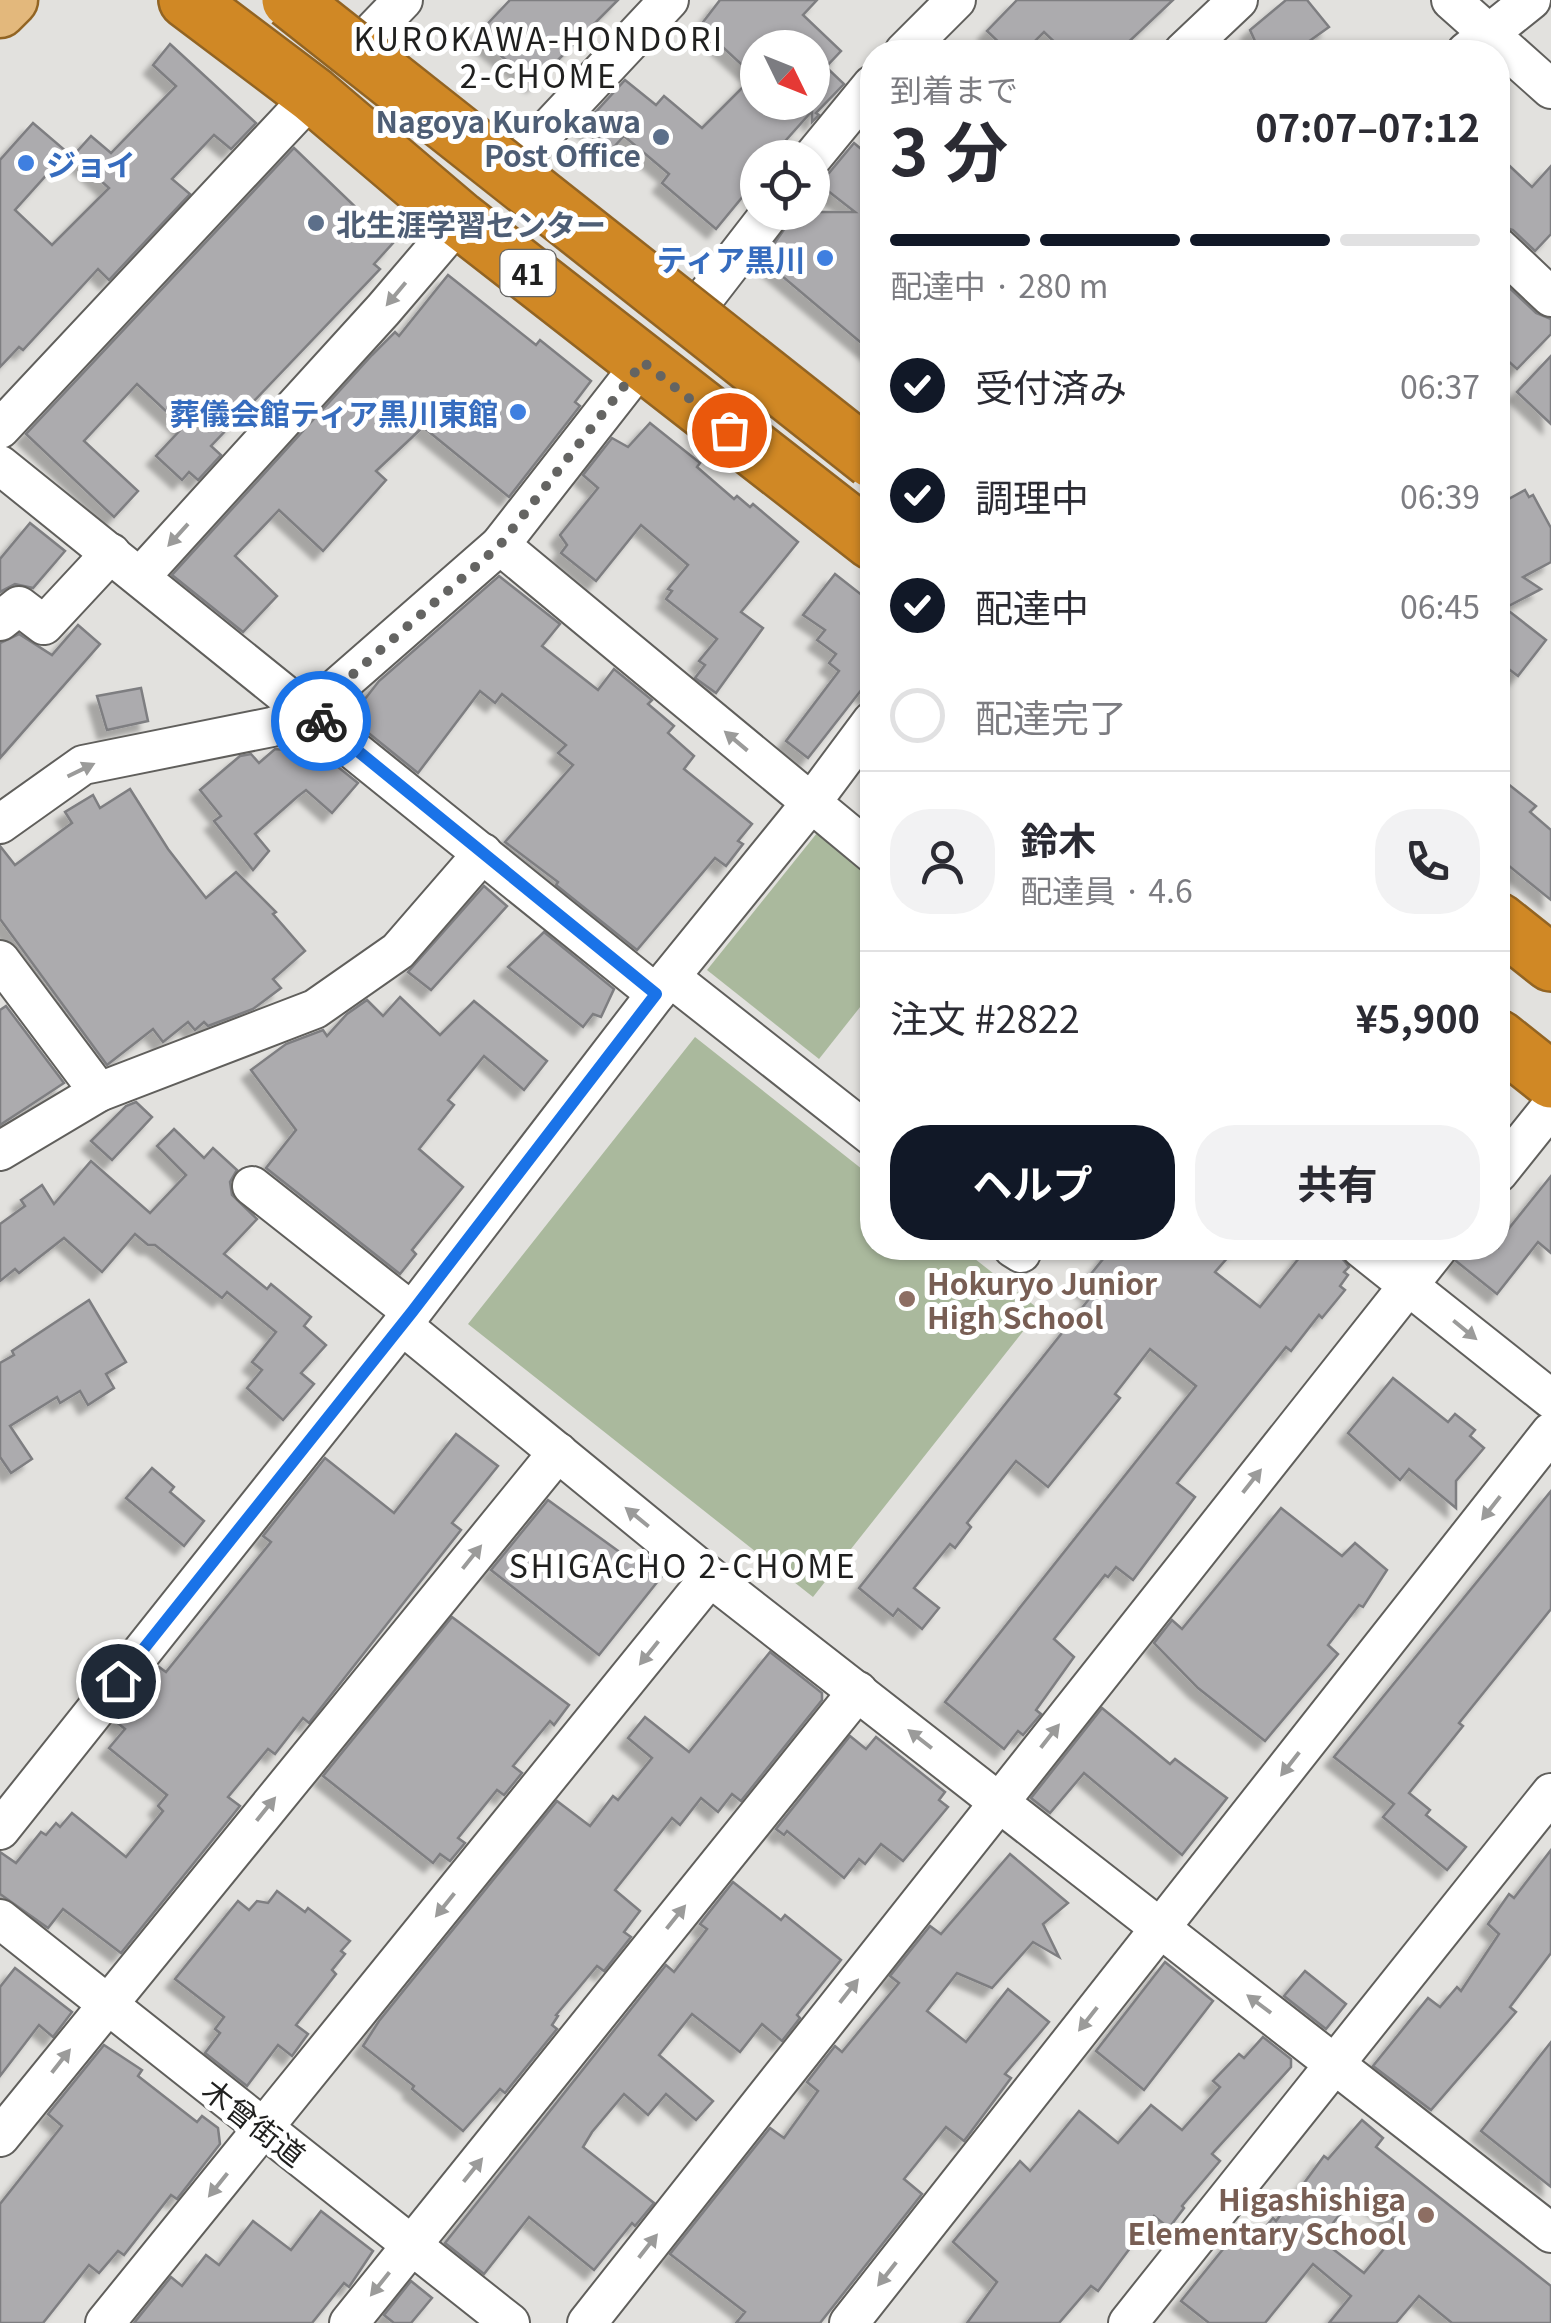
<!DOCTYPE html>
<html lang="ja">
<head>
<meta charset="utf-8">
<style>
	body { margin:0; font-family:Georgia,"Noto Sans JP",serif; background:#f2f2f3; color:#2b2b33; height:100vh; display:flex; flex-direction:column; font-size:38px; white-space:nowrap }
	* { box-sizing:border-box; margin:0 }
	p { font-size:32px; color:#7c7c81 }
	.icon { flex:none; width:55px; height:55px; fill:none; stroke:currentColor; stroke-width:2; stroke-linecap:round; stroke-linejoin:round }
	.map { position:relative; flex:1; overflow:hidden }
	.drawer { position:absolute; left:860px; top:40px; width:650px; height:1220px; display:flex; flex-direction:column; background:#fff; border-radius:40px; box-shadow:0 2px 8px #0004 }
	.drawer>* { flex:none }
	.needle { width:65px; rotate:133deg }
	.controls { position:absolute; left:740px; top:30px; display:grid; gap:20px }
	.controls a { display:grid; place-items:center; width:90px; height:90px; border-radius:50%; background:#fff; box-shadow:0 2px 8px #0004; font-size:50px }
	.pin { position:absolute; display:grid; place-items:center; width:85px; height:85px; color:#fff; margin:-42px; border:5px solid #fff; border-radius:50%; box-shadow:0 2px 10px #0007 }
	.courier { position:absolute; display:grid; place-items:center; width:100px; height:100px; margin:-50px; border:8px solid #1a73e8; border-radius:50%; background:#fff; color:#222; box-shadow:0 2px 12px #0007 }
	.headline em { font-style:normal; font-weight:700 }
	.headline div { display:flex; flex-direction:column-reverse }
	.headline { display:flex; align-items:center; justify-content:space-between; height:170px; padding:0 30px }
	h1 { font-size:65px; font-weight:700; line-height:75px }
	.bar { display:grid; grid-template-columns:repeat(4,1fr); gap:15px 10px; align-content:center; height:120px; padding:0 30px }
	.bar i { height:12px; border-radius:8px; background:#e1e1e2 }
	.bar .on { background:#111827 }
	.bar p { grid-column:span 4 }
	.line { display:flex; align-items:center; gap:25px; padding:0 30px; border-top:2px solid #e1e1e2 }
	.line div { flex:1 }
	.round { display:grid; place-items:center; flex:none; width:105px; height:105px; border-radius:40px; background:#f2f2f3 }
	ol { padding:0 30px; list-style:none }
	li { display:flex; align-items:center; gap:30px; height:110px }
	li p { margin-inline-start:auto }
	li .icon { padding:10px; border-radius:50%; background:#111827; color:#fff; stroke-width:4 }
	li:last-child { color:#7c7c81 }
	li i { width:55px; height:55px; border:5px solid #e1e1e2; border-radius:50% }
	.button { display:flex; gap:20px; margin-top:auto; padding:20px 30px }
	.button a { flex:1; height:115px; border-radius:40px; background:#111827; color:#fff; font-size:40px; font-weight:700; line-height:115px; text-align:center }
	.button a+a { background:#f2f2f3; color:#2b2b33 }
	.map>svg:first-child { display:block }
	.green { fill:#aab99d }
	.building { fill:#acabae; stroke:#7e7e81; stroke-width:2.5; fill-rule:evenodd; filter:url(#shadow) }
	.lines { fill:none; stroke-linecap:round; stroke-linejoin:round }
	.minor-casing { stroke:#605f5c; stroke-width:42 }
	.major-casing { stroke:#926423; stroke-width:55 }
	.highway-casing { stroke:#926423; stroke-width:60 }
	.minor { stroke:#fff; stroke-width:38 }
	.major { stroke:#e3b87c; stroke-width:50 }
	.highway { stroke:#d08825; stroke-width:55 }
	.highway-bridge-casing { stroke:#926423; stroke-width:60; stroke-linecap:butt }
	.highway-bridge { stroke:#d08825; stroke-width:55 }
	.oneway { fill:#9b9b9a }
	.done { stroke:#646462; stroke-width:10; stroke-dasharray:0 18 }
	.route { stroke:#1a73e8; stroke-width:12 }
	.service-dot { fill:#5c6f8a; stroke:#fff; stroke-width:4 }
	.shop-dot { fill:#3f7fe0; stroke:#fff; stroke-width:4 }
	.education-dot { fill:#8d6e63; stroke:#fff; stroke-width:4 }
	.labels { text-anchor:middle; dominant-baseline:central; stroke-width:10; stroke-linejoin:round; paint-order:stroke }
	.shield { fill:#fff; stroke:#636362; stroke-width:2.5 }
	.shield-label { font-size:28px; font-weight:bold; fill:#20201f }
	.service-label { font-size:30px; font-weight:bold; fill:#4e5e75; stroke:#fff; text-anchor:end }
	.shop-label { font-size:30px; font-weight:bold; fill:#366cbe; stroke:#fff; text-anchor:end }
	.education-label { font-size:30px; font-weight:bold; fill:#785e54; stroke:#fff; text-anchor:start }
	.street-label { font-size:30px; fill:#20201f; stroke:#fff }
	.neighbourhood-label { font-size:32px; letter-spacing:2.5px; fill:#20201f; stroke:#fff }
</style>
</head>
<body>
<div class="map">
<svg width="1551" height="2323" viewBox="0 0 1551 2323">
	<defs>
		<filter id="shadow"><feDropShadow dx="-9" dy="9" stdDeviation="2.5" flood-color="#0004"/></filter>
	</defs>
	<rect width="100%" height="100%" fill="#e2e1de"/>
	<g class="green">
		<path d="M817,833L872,877V992L819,1059L707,970Z"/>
		<path d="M695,1037L872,1177V1248H961L1040,1310L813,1597L468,1324Z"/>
	</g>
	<g class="building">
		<path d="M510,0H618L535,83L476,36Z"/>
		<path d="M720,0H817L803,15L841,51L826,67L844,84L816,113L819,115L812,122V111L770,158H758V178L716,229L662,183L669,174L624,136L612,149L584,125L625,80L656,105L664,96L702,128L754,76L700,26ZM758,48H812V102H758Z"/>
		<path d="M1017,0H1173L1118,52H1065L1044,32L1024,52H1009L987,31Z"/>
		<path d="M1286,0H1307L1329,27L1294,52H1260L1250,30Z"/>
		<path d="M170,44L256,123L231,149L214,135L172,179L190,194L109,280L98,269L23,350L19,347L0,367V160L33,123L67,152L15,210L52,245L109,188L73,156L91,136L111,153L176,86L153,65Z"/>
		<path d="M854,143L872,158V352L763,260L796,212H855L814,180L829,173Z"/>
		<path d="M294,148L393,243L374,264L380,269L211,446L221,455L198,480L189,472L182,480L156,456L183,427L137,384L84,441L138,491L114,517L26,434Z"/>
		<path d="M1498,155L1532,187L1551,166V234L1535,251L1513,230L1498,225Z"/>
		<path d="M448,275L536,345L540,340L591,381L575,402L580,406L509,497L423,427L376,471L386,480L323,551L279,510L235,556L277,596L243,632L172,575L372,355L395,332L399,336Z"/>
		<path d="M1498,277L1536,313L1551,319V334L1517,369L1498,352Z"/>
		<path d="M1551,356V424L1517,392Z"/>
		<path d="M650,423L700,463L697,467L734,499L737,496L750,507L753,504L798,542L741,612L763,628L716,693L695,678L705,665L699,661L717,639L666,599L672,591L668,589L688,565L641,525L596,581L561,553L567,545L560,535L598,488L583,475L612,438L628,447Z"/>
		<path d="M1525,490L1529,497L1533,495L1551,528V562L1523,577L1541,589L1505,608L1546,640L1518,676L1498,661V505Z"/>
		<path d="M30,523L65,551L33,588L15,584L0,592V559Z"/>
		<path d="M835,574L872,603V698L862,689L808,758L786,741L839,671L829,663L836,654L817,640L825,630L803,615Z"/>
		<path d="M499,576L560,624L542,646L598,690L614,669L652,700L648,704L674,726L668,733L694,756L684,769L752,824L738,841L743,844L726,866L715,858L637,950L556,885L558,882L505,842L573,765L558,753L566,745L502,694L495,703L480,691L418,773L350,718L379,681Z"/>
		<path d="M78,625L100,644L0,758V643L19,634L52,655Z"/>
		<path d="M141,688L148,721L107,730L97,696Z"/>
		<path d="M303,739L358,783L332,813L306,790L297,797L255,834L269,851L253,870L214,821L221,816L200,790L240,756L251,754L259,763L275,749L285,750Z"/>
		<path d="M1498,776L1536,806L1530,812L1551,830V900L1498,857Z"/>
		<path d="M130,789L168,849L206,898L236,872L276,912L273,914L305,951L273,979L281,988L253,1009L208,1026L204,1022L195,1030L188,1022L163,1042L153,1029L107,1065L0,919V846L15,865L72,823L65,812L93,795L100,808Z"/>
		<path d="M484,886L507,906L431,990L408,972Z"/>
		<path d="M544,932L614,989L601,1017L593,1014L583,1027L508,967Z"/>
		<path d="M400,997L440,1035L474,1001L547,1061L524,1090L484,1056L448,1100L454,1105L419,1149L463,1187L412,1250L416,1254L400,1274L266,1168L296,1130L251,1070L286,1044L323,1030L327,1036L347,1014L367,1000L383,1016Z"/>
		<path d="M6,1006L64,1083L0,1125V1010Z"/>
		<path d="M136,1102L152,1117L112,1160L91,1141L126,1106Z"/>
		<path d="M174,1129L204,1158L213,1148L237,1170L230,1182L232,1195L257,1219L224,1254L267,1289L271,1284L311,1317L304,1326L326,1345L301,1373L314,1384L283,1420L247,1388L262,1370L252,1362L276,1332L227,1292L222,1298L155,1245H148L135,1234L102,1272L64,1238L19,1273L15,1269L0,1281V1224L25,1206L21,1200L42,1185L54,1204L91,1161L150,1213L186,1175L157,1146Z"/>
		<path d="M1551,1176V1253L1538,1242L1497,1294L1456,1261L1460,1248H1498V1242Z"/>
		<path d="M1112,1248H1236L1215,1272L1260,1307L1307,1248H1334L1349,1267L1344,1272L1348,1275L1340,1286L1345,1290L1322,1318L1319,1315L1291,1351L1286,1347L1177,1483L1195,1497L1133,1580L1116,1567L1108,1577L1105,1575L1054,1639L1074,1657L1036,1710L1041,1714L1023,1735L1018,1731L1004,1749L945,1702L1196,1386L1150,1349L1115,1394L1120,1398L1048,1487L1016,1461L967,1523L971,1527L955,1548L950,1544L914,1588L939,1608L922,1629L898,1609L893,1616L859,1588L1093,1294L1082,1285Z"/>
		<path d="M89,1300L126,1362L106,1374L114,1388L88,1405L80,1391L60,1403L57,1397L10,1426L32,1459L11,1473L0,1457V1363L14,1355L12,1351Z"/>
		<path d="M1393,1378L1448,1422L1455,1414L1475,1430L1470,1436L1484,1448L1456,1481V1508L1409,1469L1400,1480L1348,1433Z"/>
		<path d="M456,1434L498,1466L452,1523L461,1530L309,1723L303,1718L275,1754L268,1749L228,1797L240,1806L121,1953L63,1909L48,1928L0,1894V1852L16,1863L41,1832L46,1835L56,1823L60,1827L72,1813L126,1857L163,1811L158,1806L167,1795L109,1748L125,1729L115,1721L159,1667L166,1672L271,1542L263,1536L325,1458L394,1513Z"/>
		<path d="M152,1468L174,1487L170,1492L204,1521L184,1546L126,1498Z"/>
		<path d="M1551,1491V1609L1459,1723L1463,1726L1409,1793L1430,1810L1426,1815L1466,1847L1447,1870L1383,1817L1394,1804L1334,1757Z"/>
		<path d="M548,1500L632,1561L640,1551L666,1571L599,1655L491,1570Z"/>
		<path d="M1281,1508L1342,1556L1355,1543L1387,1570L1363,1607L1359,1605L1328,1645L1338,1654L1265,1741L1198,1688L1154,1643L1172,1620L1182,1629Z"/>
		<path d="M452,1617L569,1705L554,1725L550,1721L513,1766L522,1773L504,1795L497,1790L458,1838L465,1843L450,1861L440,1854L433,1863L323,1776Z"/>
		<path d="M770,1652L822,1693V1700L741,1801L732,1794L718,1812L701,1798L680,1825L672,1818L615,1890L640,1911L624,1932L631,1937L604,1971L597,1966L556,2015L558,2016L552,2025L557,2029L505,2093L500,2089L463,2131L412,2089L414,2086L363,2046L379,2021L557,1801L590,1826L613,1796L618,1800L652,1758L628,1738L645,1717L689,1752Z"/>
		<path d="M1102,1708L1170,1764L1175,1759L1227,1798L1182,1855L1084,1773L1050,1813L1031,1798Z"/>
		<path d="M850,1736L866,1749L876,1737L945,1792L939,1800L948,1807L903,1861L881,1844L865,1864L859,1859L844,1878L787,1831L784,1835L776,1829Z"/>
		<path d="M1551,1850V1953L1510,2007L1516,2012L1431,2110L1373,2066L1428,1998L1440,2007L1457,1987L1461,1991L1499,1934L1488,1924L1509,1894L1514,1898Z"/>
		<path d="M1010,1854L1068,1903L1043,1924L1059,1957L1033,1942L992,1988L957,1973L927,2011L966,2042L1008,1989L1049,2022L1005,2074L1011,2078L964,2141L946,2127L904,2179L922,2194L820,2323H736L745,2312L670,2254L770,2128L784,2138L818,2091L807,2082L835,2046L842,2052L899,1983L890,1976L930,1926L941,1934Z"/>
		<path d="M733,1882L781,1920L785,1915L841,1960L797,2015L800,2018L782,2041L762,2024L740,2052L692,2014L659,2055L713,2101L696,2120L666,2094L648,2115L624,2094L592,2132L583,2147L654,2203L635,2226L632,2223L594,2270L529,2217L484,2274L445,2243L666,1965L674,1972L707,1929L700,1924Z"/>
		<path d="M277,1891L305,1912L308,1908L350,1941L341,1951L345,1954L332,1970L336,1974L296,2025L308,2034L292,2056L278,2045L247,2086L205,2053L220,2033L215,2029L224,2017L175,1979L238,1901L249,1910L257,1901L268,1903Z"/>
		<path d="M1165,1962L1213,2001L1144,2090L1096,2051Z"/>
		<path d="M15,1968L72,2012L53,2037L39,2025L0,2076V1987Z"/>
		<path d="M1305,1971L1346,2004L1326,2029L1284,1996Z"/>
		<path d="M1263,2037L1291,2059V2067L1212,2154L1220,2161L1182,2206L1184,2208L1169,2228L1154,2216L1098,2291L1091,2286L1059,2323H967L997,2282L953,2242L1020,2161L1030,2171L1079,2111L1118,2143L1151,2105L1182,2130L1220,2087L1213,2081L1239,2054L1244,2058Z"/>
		<path d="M1551,2042V2187L1481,2131Z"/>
		<path d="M104,2045L142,2070L138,2076L197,2122L202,2116L218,2128L220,2144L177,2199L171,2195L124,2255L118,2251L99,2273L89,2265L43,2323H0V2204L62,2126L48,2114Z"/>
		<path d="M1362,2120L1383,2138L1376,2147L1551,2286V2323H1452L1419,2296L1396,2323H1329L1351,2296L1313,2264L1265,2323H1209L1181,2301L1241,2227L1255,2239L1273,2218L1276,2221L1324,2156L1328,2159ZM1359,2191L1402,2227L1364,2273L1320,2239Z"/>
		<path d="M321,2211L373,2251L349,2287L344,2283L312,2323H134L171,2277L182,2286L206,2255L219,2265L253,2221L291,2250Z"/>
		<path d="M411,2281L432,2298L411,2323H394L384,2315Z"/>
	</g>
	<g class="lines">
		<g class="minor-casing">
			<g id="minor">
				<path d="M1451,0L1551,89"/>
				<path d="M904,52L956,0"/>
				<path d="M1183,52L1238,0"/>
				<path d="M1466,52L1531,0"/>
				<path d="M351,54L403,0"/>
				<path d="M522,157L669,0"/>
				<path d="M812,158L872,85"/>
				<path d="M1498,247L1551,297"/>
				<path d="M706,296L771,212"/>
				<path d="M0,429L313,95"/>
				<path d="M0,465L656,994"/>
				<path d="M500,545L872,853"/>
				<path d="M140,577L383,310L460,220"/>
				<path d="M0,621L19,606L44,625L111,553"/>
				<path d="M0,824L83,765L272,727L309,712L500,545L643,362"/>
				<path d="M0,960L99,1092"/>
				<path d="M670,977L872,1136"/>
				<path d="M0,1151L99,1092L315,1009L398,951L483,853"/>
				<path d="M1498,1173L1551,1107"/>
				<path d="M252,1186L412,1312"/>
				<path d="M1013,1248L1021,1253"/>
				<path d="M1361,1248L1551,1399"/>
				<path d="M402,1325L710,1577L1551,2233"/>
				<path d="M0,1830L402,1325L656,994L811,803L872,721"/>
				<path d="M0,1919L510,2323"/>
				<path d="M0,2137L558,1452"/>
				<path d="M105,2323L710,1577"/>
				<path d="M349,2323L858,1691"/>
				<path d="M587,2323L1438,1248"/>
				<path d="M849,2323L1551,1432"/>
				<path d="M1128,2323L1551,1793"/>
			</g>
		</g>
		<g class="major-casing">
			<path id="major" d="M0,12L12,0"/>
		</g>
		<g class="highway-casing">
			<g id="highway">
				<path d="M187,0L313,95L460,220L872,541"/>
				<path d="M1498,921L1551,963"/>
				<path d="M1498,1038L1551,1080"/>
			</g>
		</g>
		<use href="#minor" class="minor"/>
		<use href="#major" class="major"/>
		<use href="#highway" class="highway"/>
		<g class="highway-bridge-casing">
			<path id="highway-bridge" d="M290,0L872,460"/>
		</g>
		<use href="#highway-bridge" class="highway-bridge"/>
	</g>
	<defs><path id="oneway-solid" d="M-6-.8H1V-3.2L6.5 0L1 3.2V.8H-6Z" transform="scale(2.5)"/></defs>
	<g class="oneway">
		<use href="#oneway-solid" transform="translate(396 294) rotate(130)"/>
		<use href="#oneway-solid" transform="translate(178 535) rotate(132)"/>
		<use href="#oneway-solid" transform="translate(736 741) rotate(-140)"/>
		<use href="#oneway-solid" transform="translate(81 770) rotate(-26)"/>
		<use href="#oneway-solid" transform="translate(1465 1330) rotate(39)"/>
		<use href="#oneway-solid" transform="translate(1252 1481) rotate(-52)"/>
		<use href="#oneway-solid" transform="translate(1491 1508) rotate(128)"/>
		<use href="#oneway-solid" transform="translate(637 1517) rotate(-141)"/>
		<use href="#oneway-solid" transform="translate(472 1557) rotate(-51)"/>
		<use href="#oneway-solid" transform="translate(649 1653) rotate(129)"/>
		<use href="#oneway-solid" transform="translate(1050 1736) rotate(-52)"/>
		<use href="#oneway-solid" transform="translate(920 1739) rotate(-142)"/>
		<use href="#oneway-solid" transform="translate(1290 1764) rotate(128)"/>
		<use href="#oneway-solid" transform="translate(266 1809) rotate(-51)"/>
		<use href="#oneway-solid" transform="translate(445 1905) rotate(129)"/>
		<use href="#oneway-solid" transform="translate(676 1917) rotate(-51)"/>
		<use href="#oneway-solid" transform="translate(849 1991) rotate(-52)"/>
		<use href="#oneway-solid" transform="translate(1259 2004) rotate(-143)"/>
		<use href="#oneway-solid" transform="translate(1088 2019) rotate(128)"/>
		<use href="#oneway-solid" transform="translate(61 2061) rotate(-52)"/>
		<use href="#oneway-solid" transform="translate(473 2170) rotate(-51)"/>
		<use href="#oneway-solid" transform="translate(218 2185) rotate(129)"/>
		<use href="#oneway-solid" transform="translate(648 2246) rotate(-52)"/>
		<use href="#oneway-solid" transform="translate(887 2274) rotate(128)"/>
		<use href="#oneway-solid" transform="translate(380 2284) rotate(129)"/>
	</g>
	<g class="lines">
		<path class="done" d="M321,721L310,712L500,545L643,362L729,430"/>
		<path class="route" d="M118,1681L412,1312L656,994L321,721"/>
	</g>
	<g class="service-dot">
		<circle cx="661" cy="137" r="10"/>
		<circle cx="316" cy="223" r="10"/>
	</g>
	<g class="shop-dot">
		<circle cx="26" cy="163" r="10"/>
		<circle cx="825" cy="258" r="10"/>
		<circle cx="518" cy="412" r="10"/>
	</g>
	<g class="education-dot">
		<circle cx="907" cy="1299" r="10"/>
		<circle cx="1426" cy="2215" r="10"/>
	</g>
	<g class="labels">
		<rect class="shield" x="500.5" y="250" width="55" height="46" rx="8"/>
		<g class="shield-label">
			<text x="528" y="273">41</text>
		</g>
		<g class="service-label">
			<text x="641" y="120">Nagoya Kurokawa<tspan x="641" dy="34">Post Office</tspan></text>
			<text x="336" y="223" text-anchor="start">北生涯学習センター</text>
		</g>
		<g class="shop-label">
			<text x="46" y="163" text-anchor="start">ジョイ</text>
			<text x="805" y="258">ティア黒川</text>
			<text x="498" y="412">葬儀会館ティア黒川東館</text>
		</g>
		<g class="education-label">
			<text x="927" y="1282">Hokuryo Junior<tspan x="927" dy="34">High School</tspan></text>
			<text x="1406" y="2198" text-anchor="end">Higashishiga<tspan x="1406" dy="34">Elementary School</tspan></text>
		</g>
		<g class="street-label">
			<text transform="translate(255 2121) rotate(38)">木曾街道</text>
		</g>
		<g class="neighbourhood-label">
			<text x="539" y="37">KUROKAWA-HONDORI<tspan x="539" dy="37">2-CHOME</tspan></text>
			<text x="683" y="1564">SHIGACHO 2-CHOME</text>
		</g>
	</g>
</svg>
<div class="controls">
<a><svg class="needle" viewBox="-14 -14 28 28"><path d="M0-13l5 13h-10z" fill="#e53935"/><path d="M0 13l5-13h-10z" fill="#7c7c81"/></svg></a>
<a><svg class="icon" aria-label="locate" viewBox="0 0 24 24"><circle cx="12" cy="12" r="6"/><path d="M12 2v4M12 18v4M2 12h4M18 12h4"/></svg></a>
</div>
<div class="pin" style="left:729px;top:430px;background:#ea580c"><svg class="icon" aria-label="bag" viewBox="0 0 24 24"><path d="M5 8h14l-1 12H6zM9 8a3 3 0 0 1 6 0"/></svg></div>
<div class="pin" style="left:118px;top:1681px;background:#1f2937"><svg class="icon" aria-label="home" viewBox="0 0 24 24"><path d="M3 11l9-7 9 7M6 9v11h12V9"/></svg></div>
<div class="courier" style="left:321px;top:721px"><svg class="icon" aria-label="bike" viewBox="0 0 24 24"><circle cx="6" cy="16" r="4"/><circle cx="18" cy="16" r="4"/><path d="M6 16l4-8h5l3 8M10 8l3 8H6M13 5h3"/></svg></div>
<section class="drawer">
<div class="headline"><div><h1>3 分</h1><p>到着まで</p></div><em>07:07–07:12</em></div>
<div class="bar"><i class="on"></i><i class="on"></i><i class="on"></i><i></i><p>配達中 · 280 m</p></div>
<ol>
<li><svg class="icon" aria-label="check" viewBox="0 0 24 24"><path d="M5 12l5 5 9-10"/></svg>受付済み<p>06:37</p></li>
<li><svg class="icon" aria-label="check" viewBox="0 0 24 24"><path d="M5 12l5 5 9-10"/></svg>調理中<p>06:39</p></li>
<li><svg class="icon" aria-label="check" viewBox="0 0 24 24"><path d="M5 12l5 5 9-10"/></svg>配達中<p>06:45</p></li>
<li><i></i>配達完了</li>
</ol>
<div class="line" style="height:180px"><a class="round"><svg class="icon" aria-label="person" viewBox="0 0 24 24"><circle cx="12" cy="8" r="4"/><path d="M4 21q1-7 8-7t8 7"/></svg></a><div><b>鈴木</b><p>配達員 · 4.6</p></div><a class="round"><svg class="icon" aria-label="phone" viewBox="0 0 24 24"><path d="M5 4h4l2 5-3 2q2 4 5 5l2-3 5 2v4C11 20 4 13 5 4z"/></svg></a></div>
<div class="line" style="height:130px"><div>注文 #2822</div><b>¥5,900</b></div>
<div class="button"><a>ヘルプ</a><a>共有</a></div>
</section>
</div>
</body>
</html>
